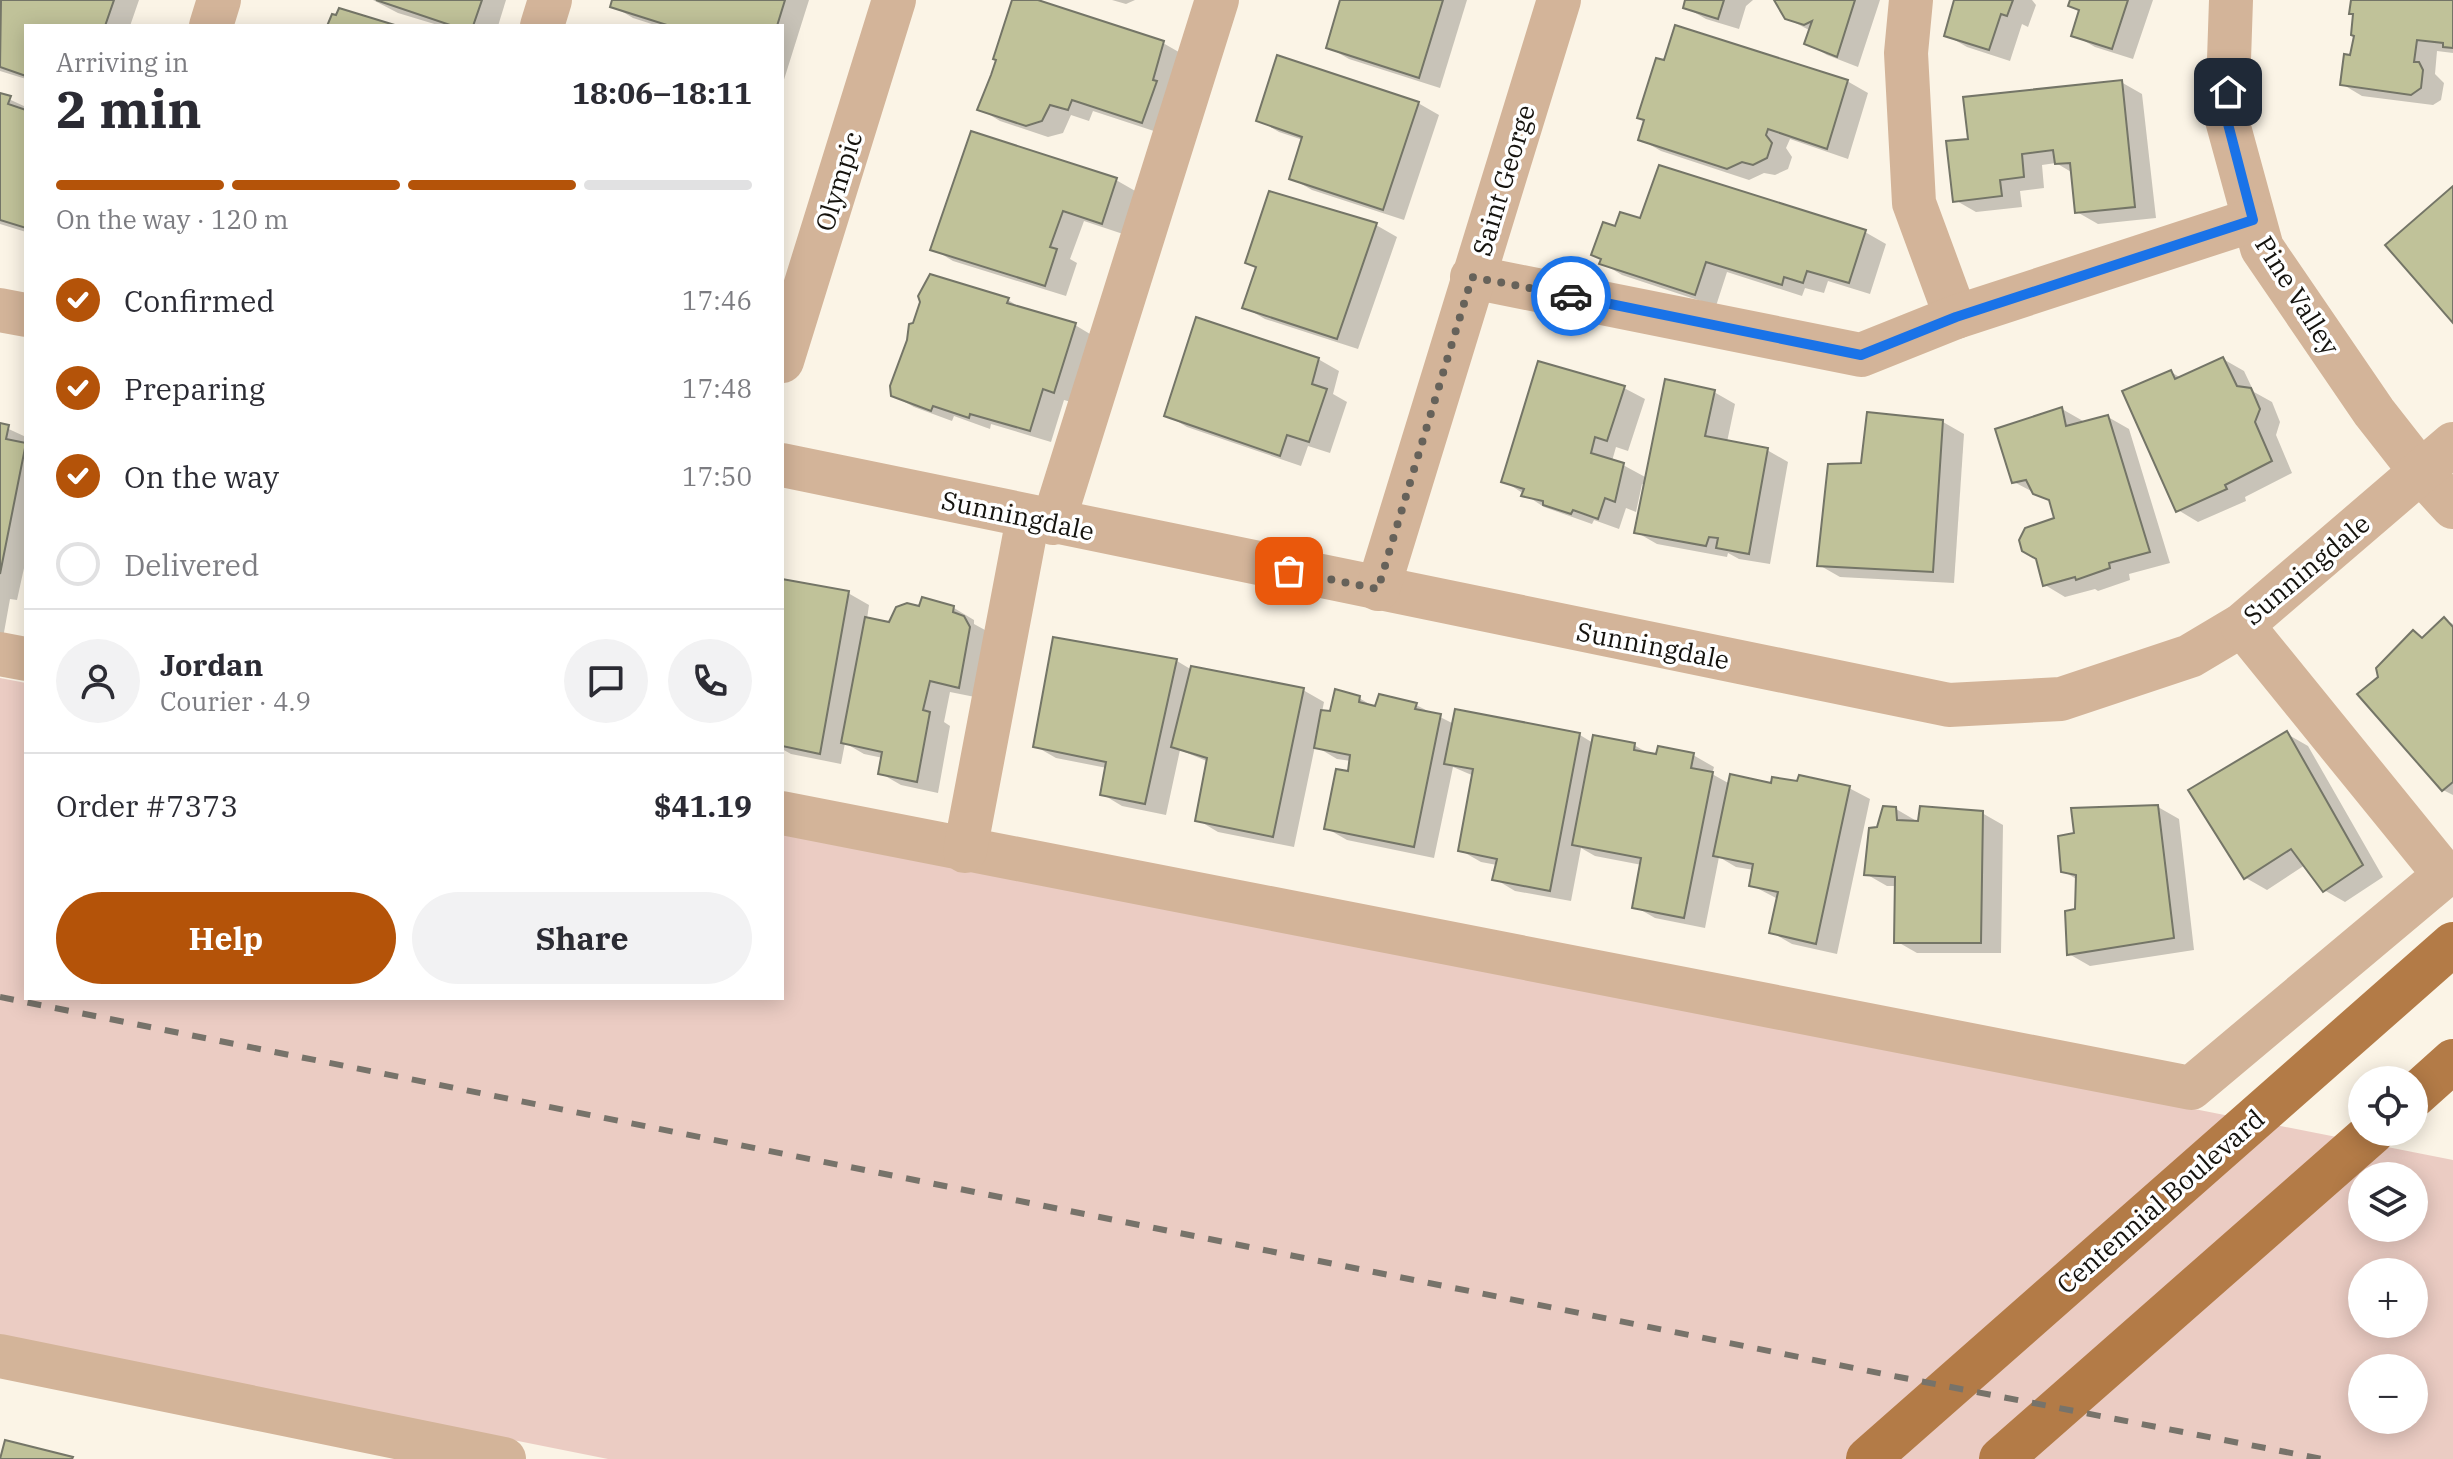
<!DOCTYPE html>
<html lang="en">
<head>
<meta charset="utf-8">
<style>
	body { margin:0; font-family:"IBM Plex Serif",serif; background:#f2f2f3; color:#2b2b33; height:100vh; display:flex; flex-direction:column; font-size:30px; white-space:nowrap }
	* { box-sizing:border-box; margin:0 }
	p { font-size:26px; color:#7c7c81 }
	.icon { flex:none; width:44px; height:44px; fill:none; stroke:currentColor; stroke-width:2; stroke-linecap:round; stroke-linejoin:round }
	.map { position:relative; flex:1; overflow:hidden }
	.sheet { position:absolute; left:24px; top:24px; width:760px; height:976px; display:flex; flex-direction:column; background:#fff; border-radius:0px; box-shadow:0 4px 20px #0003 }
	.sheet>* { flex:none }
	.tools { position:absolute; left:2348px; top:1066px; display:grid; gap:16px }
	.tools a { display:grid; place-items:center; width:80px; height:80px; border-radius:50%; background:#fff; box-shadow:0 4px 20px #0003; font-size:40px }
	.pin { position:absolute; display:grid; place-items:center; width:68px; height:68px; color:#fff; margin:-34px; border-radius:16px; box-shadow:0 4px 12px #0006 }
	.courier { position:absolute; display:grid; place-items:center; width:80px; height:80px; margin:-40px; border:6px solid #1a73e8; border-radius:50%; background:#fff; color:#222; box-shadow:0 2px 10px #0007 }
	.head em { font-style:normal; font-weight:700 }
	.head div { display:flex; flex-direction:column-reverse }
	.head { display:flex; align-items:center; justify-content:space-between; height:136px; padding:0 32px }
	h1 { font-size:52px; font-weight:700; line-height:60px }
	.bar { display:grid; grid-template-columns:repeat(4,1fr); gap:12px 8px; align-content:center; height:96px; padding:0 32px }
	.bar i { height:10px; border-radius:6px; background:#e1e1e2 }
	.bar .active { background:#b45309 }
	.bar p { grid-column:span 4 }
	.line { display:flex; align-items:center; gap:20px; padding:0 32px; border-top:2px solid #e1e1e2 }
	.line div { flex:1 }
	.round { display:grid; place-items:center; flex:none; width:84px; height:84px; border-radius:42px; background:#f2f2f3 }
	ol { padding:0 32px; list-style:none }
	li { display:flex; align-items:center; gap:24px; height:88px }
	li p { margin-inline-start:auto }
	li .icon { padding:8px; border-radius:50%; background:#b45309; color:#fff; stroke-width:4 }
	li:last-child { color:#7c7c81 }
	li i { width:44px; height:44px; border:4px solid #e1e1e2; border-radius:50% }
	.action { display:flex; gap:16px; margin-top:auto; padding:16px 32px }
	.action a { flex:1; height:92px; border-radius:48px; background:#b45309; color:#fff; font-size:32px; font-weight:700; line-height:92px; text-align:center }
	.action a+a { background:#f2f2f3; color:#2b2b33 }
	.map>svg:first-child { display:block }
	.green { fill:#ebccc3; fill-rule:evenodd }
	.shadow { fill:#0003 }
	.building { fill:#c0c299; stroke:#747567; stroke-width:2 }
	.lines { fill:none; stroke-linecap:round; stroke-linejoin:round }
	.minor { stroke:#d3b499; stroke-width:44 }
	.major { stroke:#b37b47; stroke-width:44 }
	.rail { stroke:#77736a; stroke-width:6; stroke-dasharray:14 14; stroke-linecap:butt }
	.done { stroke:#66625a; stroke-width:8; stroke-dasharray:0 14.4 }
	.route { stroke:#1a73e8; stroke-width:10 }
	.labels { text-anchor:middle; dominant-baseline:central; stroke-width:7; stroke-linejoin:round; paint-order:stroke }
	.street-label { font-size:26px; fill:#15130e; stroke:#fff }
</style>
</head>
<body>
<div class="map">
<svg width="2453" height="1459" viewBox="0 0 2453 1459">
	<rect width="100%" height="100%" fill="#fbf4e6"/>
	<path class="green" d="M0,678L26,683V998H782V831L2453,1160V1459H608L0,1337ZM2362,1176H2414V1228H2362ZM2362,1272H2414V1324H2362ZM2362,1368H2414V1420H2362Z"/>
	<g class="shadow">
		<path d="M3,0H139L130,26H26V79L0,71V9Z"/>
		<path d="M373,0H506L498,26H441L398,13Z"/>
		<path d="M615,0H809L782,86V26H658L633,18L613,6Z"/>
		<path d="M1014,0H1031L1163,43L1184,55L1163,134L1093,111L1089,121L1071,115L1063,133L1048,137L1000,121L980,109L998,60Z"/>
		<path d="M1112,0H1135L1126,4Z"/>
		<path d="M1342,0H1467L1440,88L1349,59L1328,47Z"/>
		<path d="M1687,0H1753L1746,6L1739,29L1706,19L1685,7Z"/>
		<path d="M1777,0H1880L1858,67L1827,55L1807,43L1811,31L1786,18Z"/>
		<path d="M1956,0H2032L2036,5L2028,27L2022,24L2010,61L1967,47L1946,35Z"/>
		<path d="M2072,0H2153L2133,59L2095,47L2074,35L2081,12L2071,6Z"/>
		<path d="M2353,0H2453V53L2437,51L2435,74L2444,83L2441,100L2433,105L2362,96L2342,84L2352,58L2356,37L2355,16L2351,13Z"/>
		<path d="M1847,81L1868,93L1848,159L1790,139L1786,148L1792,157L1788,169L1775,175L1764,173L1749,180L1661,151L1640,139Z"/>
		<path d="M2121,82L2142,94L2156,218L2098,224L2077,212L2073,173L2056,163L2042,165L2044,188L2020,191L2022,207L1976,212L1955,200L1970,140Z"/>
		<path d="M0,95L26,107V232L0,224Z"/>
		<path d="M1418,103L1439,115L1404,220L1312,190L1291,178L1303,140L1279,132L1258,120Z"/>
		<path d="M972,134L1116,180L1137,192L1123,234L1084,221L1070,259L1077,263L1066,296L953,261L933,249Z"/>
		<path d="M1641,220L1865,232L1886,244L1870,294L1828,281L1824,293L1805,288L1802,296L1727,272L1716,306L1622,275L1602,263L1616,229Z"/>
		<path d="M1376,225L1397,237L1358,349L1265,319L1244,307L1258,268L1248,263Z"/>
		<path d="M1008,300L1025,310L1075,325L1095,337L1075,403L1064,400L1051,442L991,424L990,429L954,416L952,421L914,407L892,395Z"/>
		<path d="M1318,359L1339,371L1333,394L1347,402L1330,453L1308,446L1301,466L1187,427L1167,415Z"/>
		<path d="M2223,359L2244,371L2254,392L2272,402L2280,422L2276,435L2292,473L2245,497L2246,501L2198,522L2178,510L2171,372L2181,378Z"/>
		<path d="M1624,388L1645,399L1628,451L1616,447L1612,461L1623,465L1647,478L1714,392L1735,404L1727,442L1767,450L1788,462L1770,564L1739,559L1728,553L1727,557L1657,544L1636,532L1646,485L1642,484L1636,512L1626,508L1619,529L1594,520L1592,524L1544,507L1504,481Z"/>
		<path d="M2062,409L2083,421V424L2108,417L2129,429L2170,563L2129,574L2130,580L2098,591L2095,589L2065,597L2045,585L2056,519L2052,502L2014,482Z"/>
		<path d="M1943,422L1964,434L1954,583L1840,577L1819,565L1863,465Z"/>
		<path d="M0,425L26,437V559L17,600L10,599L3,638L0,637Z"/>
		<path d="M782,581L848,593L869,605L867,619L890,624L920,608H954L974,620V624L985,630L980,698L950,692L944,722L950,726L938,793L901,785L880,773L883,758L864,754L845,743L841,764L791,754L782,749Z"/>
		<path d="M2444,619L2453,624V795L2443,790L2380,677L2413,633L2424,639Z"/>
		<path d="M1055,639L1177,661L1192,670L1303,690L1324,702L1322,712L1331,713L1359,698L1376,708L1380,696L1416,705L1454,724L1456,712L1580,735L1593,743L1634,745L1653,756L1693,755L1714,767L1712,774L1730,784L1849,788L1870,799L1837,954L1792,944L1771,932L1778,899L1751,885L1754,870L1736,867L1719,857L1705,928L1655,918L1634,906L1642,865L1595,856L1581,848L1571,901L1515,891L1495,879L1497,865L1481,862L1460,850L1474,776L1453,767L1434,858L1347,840L1326,828L1349,774L1351,761L1337,759L1315,746L1294,847L1218,832L1198,820L1209,762L1180,750L1166,815L1122,806L1102,794L1107,768L1056,758L1035,746Z"/>
		<path d="M2287,734L2308,746L2383,877L2345,902L2324,890L2305,865L2267,890L2246,878Z"/>
		<path d="M2158,807L2179,819L2194,950L2090,966L2069,954L2077,911L2078,880L2063,871Z"/>
		<path d="M1896,809L1920,823L1982,813L2003,825L2001,953H1917L1896,941L1897,886H1887L1866,874L1878,829Z"/>
	</g>
	<g class="building">
		<path d="M1,0H114L105,26H26V76L0,67Z"/>
		<path d="M376,0H482L473,26H453Z"/>
		<path d="M612,0H785L777,26H670L610,7Z"/>
		<path d="M1012,0H1038L1164,41L1153,80L1157,81L1142,123L1072,100L1068,110L1050,105L1042,121L1026,126L977,110L991,75L996,60L993,59Z"/>
		<path d="M1340,0H1443L1419,78L1326,48Z"/>
		<path d="M1685,0H1724L1718,19L1683,8Z"/>
		<path d="M1774,0H1855L1837,57L1804,44L1812,21L1804,25L1785,19Z"/>
		<path d="M1954,0H2013L2007,16L2001,14L1989,50L1944,36Z"/>
		<path d="M2070,0H2128L2112,49L2071,36L2079,10L2068,6Z"/>
		<path d="M2351,0H2453V48L2443,47V43L2417,40L2414,62H2419L2423,70L2421,88L2411,95L2340,85L2344,54L2350,55L2354,36L2351,35L2353,14H2349Z"/>
		<path d="M339,8L398,26H327L332,14L336,15Z"/>
		<path d="M1675,25L1848,80L1827,149L1768,129L1766,135L1772,143L1767,158L1753,165L1742,162L1727,169L1638,140L1644,120L1637,118L1656,58L1664,60Z"/>
		<path d="M1277,55L1419,102L1383,210L1289,179L1302,137L1256,121Z"/>
		<path d="M2122,80L2135,207L2075,213L2070,163L2055,164L2053,150L2022,154L2024,177L2000,180L2002,196L1953,202L1946,141L1968,139L1963,97Z"/>
		<path d="M0,93L11,96L8,104L26,110V228L0,220Z"/>
		<path d="M971,131L1117,178L1102,224L1063,211L1050,247L1057,249L1045,286L930,250Z"/>
		<path d="M1659,165L1866,230L1849,283L1807,271L1803,283L1784,277L1782,285L1706,262L1695,295L1599,264L1601,259L1591,255L1603,222L1615,226L1620,212L1640,218Z"/>
		<path d="M2453,186V323L2385,245Z"/>
		<path d="M1269,191L1377,223L1337,339L1242,308L1256,267L1245,263Z"/>
		<path d="M930,274L1009,298L1007,303L1076,323L1054,393L1043,389L1030,431L970,414L969,418L933,406L931,411L891,396L890,386L907,340L909,324L913,323L920,302L918,296Z"/>
		<path d="M1196,317L1319,358L1312,384L1327,389L1309,442L1287,435L1280,456L1164,416Z"/>
		<path d="M2223,357L2237,386L2251,388L2260,409L2255,422L2272,461L2225,485L2227,489L2176,512L2122,391L2171,370L2175,379Z"/>
		<path d="M1538,361L1625,386L1607,441L1595,437L1591,453L1624,463L1615,502L1605,498L1598,519L1573,510L1571,514L1543,505V501L1521,496L1524,489L1501,482Z"/>
		<path d="M1665,379L1715,390L1705,436L1768,448L1749,554L1716,548L1718,538L1709,537L1706,546L1634,533Z"/>
		<path d="M2062,407L2066,426L2108,415L2150,552L2109,563L2110,568L2076,580L2075,577L2043,586L2036,559L2022,551L2019,540L2025,528L2054,518L2049,500L2033,494L2026,480L2012,483L1995,429Z"/>
		<path d="M1867,412L1943,420L1933,572L1817,566L1828,464L1861,463Z"/>
		<path d="M0,423L9,425L6,439L26,443L0,574Z"/>
		<path d="M782,579L849,591L820,754L782,746Z"/>
		<path d="M922,597L954,606L953,612L964,616L970,627L959,688L930,681L923,710L930,712L917,782L878,774L882,752L841,743L865,617L889,622L896,607L907,603L919,606Z"/>
		<path d="M2444,617L2453,627V782L2442,791L2357,694L2378,677L2376,668L2413,630L2422,638Z"/>
		<path d="M1053,637L1177,659L1145,804L1100,795L1106,762L1033,747Z"/>
		<path d="M1191,666L1304,688L1273,837L1195,821L1207,758L1171,747Z"/>
		<path d="M1335,689L1360,696L1359,702L1375,706L1379,694L1417,703L1415,709L1441,714L1414,847L1324,829L1336,769L1348,771L1350,755L1314,748L1321,710L1330,711Z"/>
		<path d="M1455,709L1580,733L1550,891L1492,880L1497,859L1458,851L1473,769L1444,764Z"/>
		<path d="M2287,731L2363,865L2323,892L2291,849L2244,879L2188,790Z"/>
		<path d="M1593,735L1635,743L1634,750L1656,754L1658,746L1694,753L1691,768L1713,772L1684,918L1632,908L1641,858L1572,845Z"/>
		<path d="M1730,774L1771,783L1772,777L1797,781L1799,775L1850,786L1816,944L1769,933L1778,892L1749,886L1753,864L1713,856Z"/>
		<path d="M2158,805L2174,938L2067,955L2065,911L2075,909L2076,875L2061,872L2058,836L2074,833L2071,808Z"/>
		<path d="M1883,806L1896,807L1897,820L1918,821L1920,806L1983,811L1981,943H1894L1895,877L1864,875L1869,828L1877,827Z"/>
		<path d="M5,1440L73,1457L72,1459H0Z"/>
	</g>
	<g class="lines">
		<g class="minor">
			<path d="M1911,0L1906,53L1914,203L1956,317"/>
			<path d="M2231,0L2227,120L2262,248L2374,412L2421,472L2453,507"/>
			<path d="M211,26L219,0"/>
			<path d="M542,26L550,0"/>
			<path d="M1472,277L1861,355L1956,317L2253,220"/>
			<path d="M0,310L26,315"/>
			<path d="M782,361L894,0"/>
			<path d="M782,465L1949,705L2061,699L2190,656L2242,625L2453,444"/>
			<path d="M1053,523L1217,0"/>
			<path d="M1378,589L1559,0"/>
			<path d="M0,654L26,659"/>
			<path d="M782,813L2191,1088L2445,875L2242,625"/>
			<path d="M965,851L1028,518"/>
			<path d="M0,1356L504,1459"/>
		</g>
		<g class="major">
			<path d="M2414,1096L2453,1061"/>
			<path d="M1868,1459L2453,944"/>
			<path d="M2001,1459L2373,1132"/>
		</g>
		<path class="rail" d="M0,997L1899,1377L2322,1459"/>
	</g>
	<g class="lines">
		<path class="done" d="M1289,571L1378,589L1472,277L1571,296"/>
		<path class="route" d="M1571,296L1861,355L1956,317L2253,220L2227,120L2228,92"/>
	</g>
	<g class="labels">
		<g class="street-label">
			<text transform="translate(1503 180) rotate(-73)">Saint George</text>
			<text transform="translate(838 181) rotate(-73)">Olympic</text>
			<text transform="translate(2298 295) rotate(58)">Pine Valley</text>
			<text transform="translate(1018 515) rotate(12)">Sunningdale</text>
			<text transform="translate(2306 569) rotate(-40)">Sunningdale</text>
			<text transform="translate(1653 645) rotate(11)">Sunningdale</text>
			<text transform="translate(2160 1201) rotate(-41)">Centennial Boulevard</text>
		</g>
	</g>
</svg>
<div class="tools">
<a><svg class="icon" aria-label="locate" viewBox="0 0 24 24"><circle cx="12" cy="12" r="6"/><path d="M12 2v4M12 18v4M2 12h4M18 12h4"/></svg></a>
<a><svg class="icon" aria-label="layers" viewBox="0 0 24 24"><path d="M12 4l9 5-9 5-9-5zM3 14l9 5 9-5"/></svg></a>
<a>+</a>
<a>−</a>
</div>
<div class="pin" style="left:1289px;top:571px;background:#ea580c"><svg class="icon" aria-label="bag" viewBox="0 0 24 24"><path d="M5 8h14l-1 12H6zM9 8a3 3 0 0 1 6 0"/></svg></div>
<div class="pin" style="left:2228px;top:92px;background:#1f2937"><svg class="icon" aria-label="home" viewBox="0 0 24 24"><path d="M3 11l9-7 9 7M6 9v11h12V9"/></svg></div>
<div class="courier" style="left:1571px;top:296px"><svg class="icon" aria-label="car" viewBox="0 0 24 24"><path d="M5 17H2v-5l4-1 3-4h7l3 4 3 1v5h-3M9 17h6M6 11h13"/><circle cx="7" cy="17" r="2"/><circle cx="17" cy="17" r="2"/></svg></div>
<section class="sheet">
<div class="head"><div><h1>2 min</h1><p>Arriving in</p></div><em>18:06–18:11</em></div>
<div class="bar"><i class="active"></i><i class="active"></i><i class="active"></i><i></i><p>On the way · 120 m</p></div>
<ol>
<li><svg class="icon" aria-label="check" viewBox="0 0 24 24"><path d="M5 12l5 5 9-10"/></svg>Confirmed<p>17:46</p></li>
<li><svg class="icon" aria-label="check" viewBox="0 0 24 24"><path d="M5 12l5 5 9-10"/></svg>Preparing<p>17:48</p></li>
<li><svg class="icon" aria-label="check" viewBox="0 0 24 24"><path d="M5 12l5 5 9-10"/></svg>On the way<p>17:50</p></li>
<li><i></i>Delivered</li>
</ol>
<div class="line" style="height:144px"><a class="round"><svg class="icon" aria-label="person" viewBox="0 0 24 24"><circle cx="12" cy="8" r="4"/><path d="M4 21q1-7 8-7t8 7"/></svg></a><div><b>Jordan</b><p>Courier · 4.9</p></div><a class="round"><svg class="icon" aria-label="chat" viewBox="0 0 24 24"><path d="M4 5h16v11H9l-5 4z"/></svg></a><a class="round"><svg class="icon" aria-label="phone" viewBox="0 0 24 24"><path d="M5 4h4l2 5-3 2q2 4 5 5l2-3 5 2v4C11 20 4 13 5 4z"/></svg></a></div>
<div class="line" style="height:104px"><div>Order #7373</div><b>$41.19</b></div>
<div class="action"><a>Help</a><a>Share</a></div>
</section>
</div>
</body>
</html>
